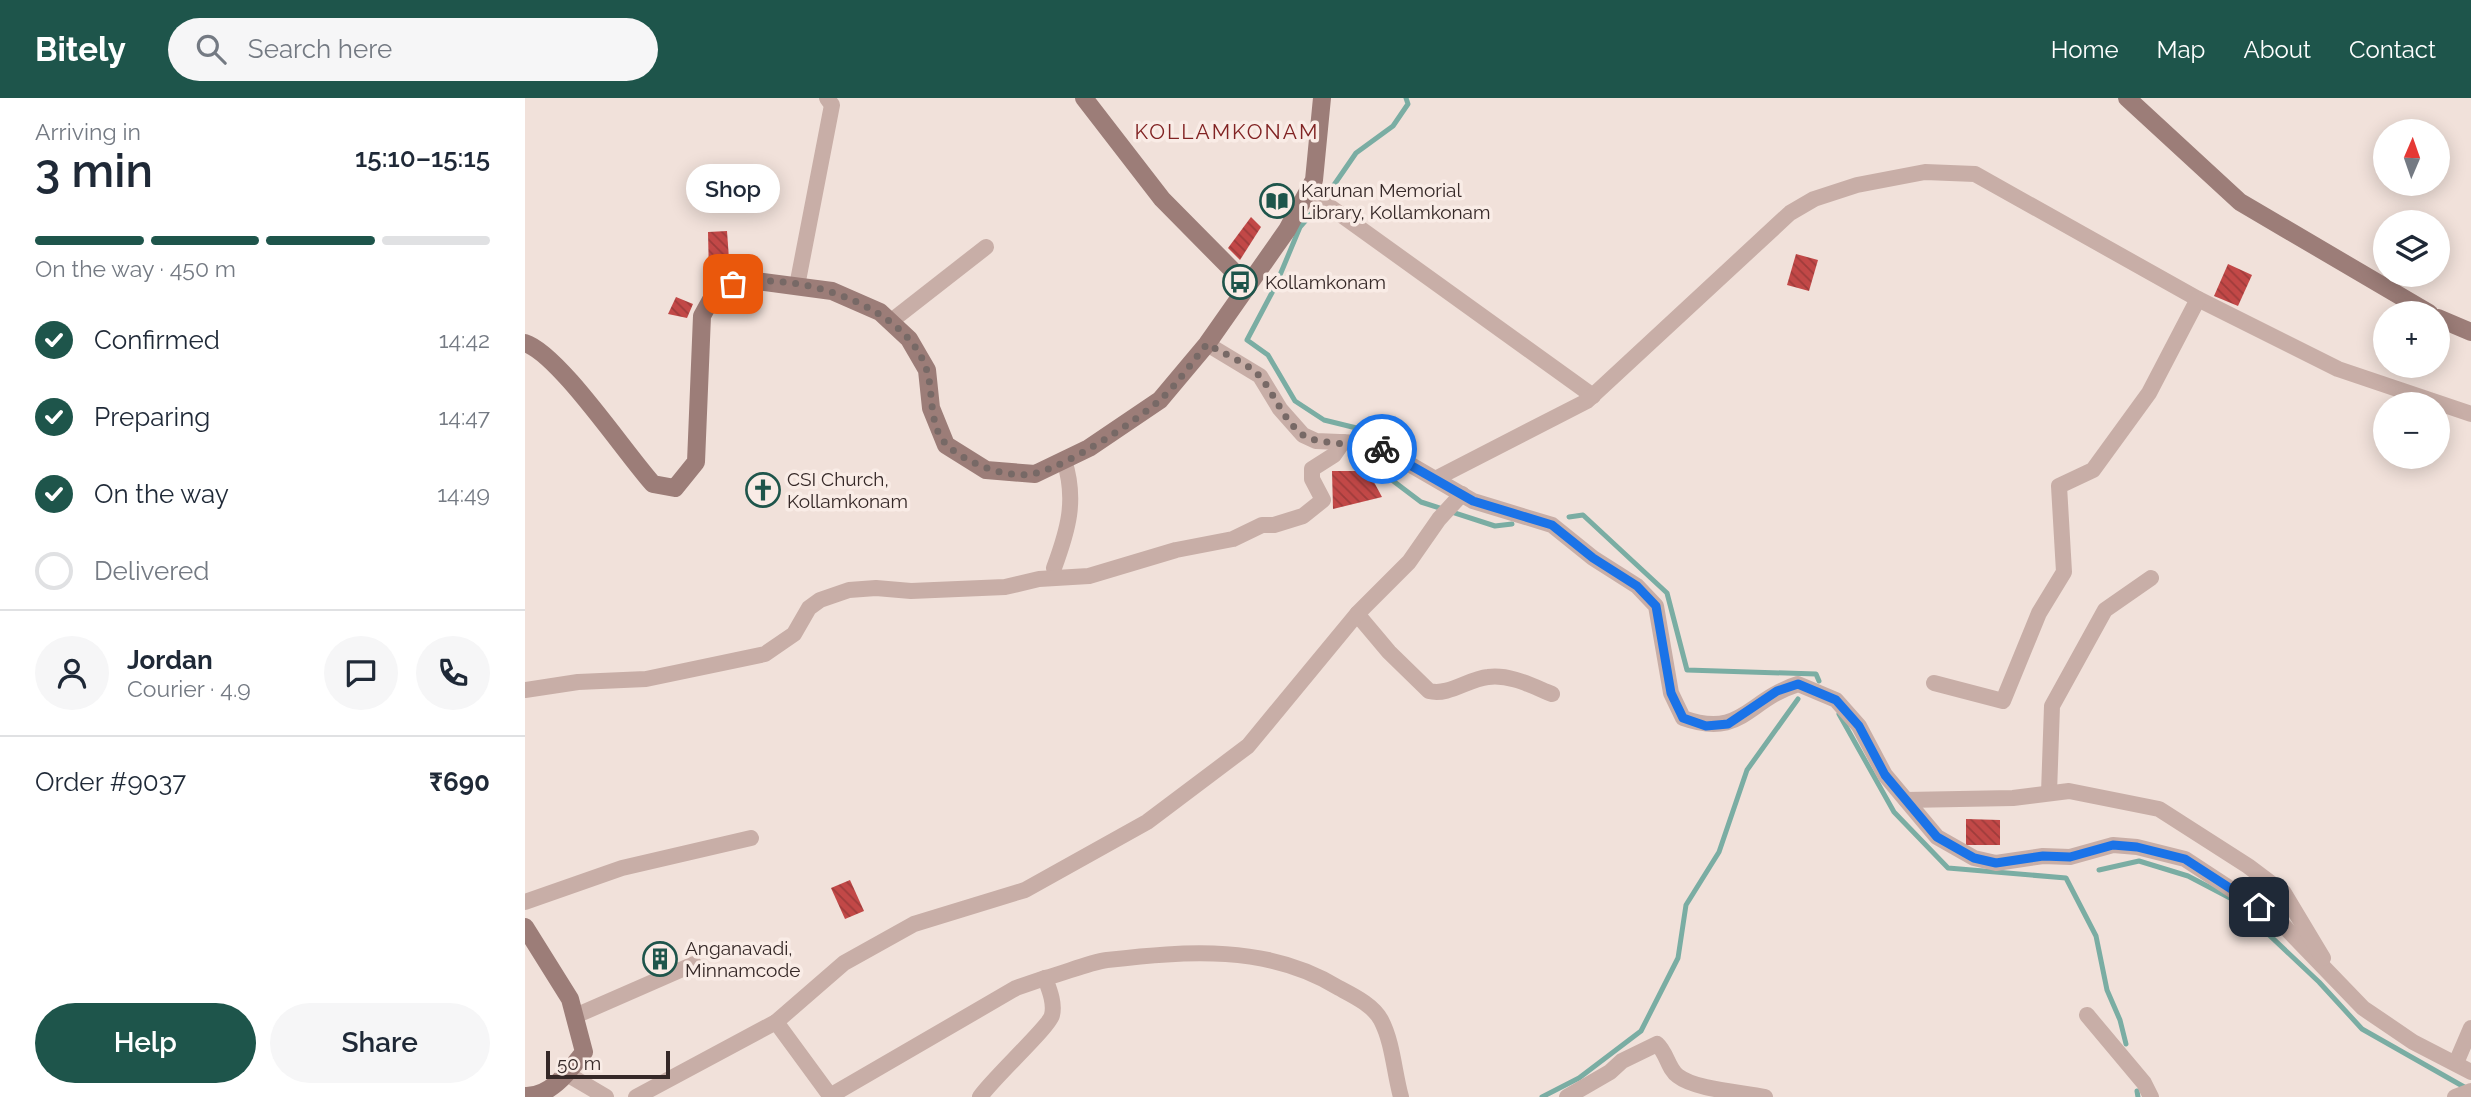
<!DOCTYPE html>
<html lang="en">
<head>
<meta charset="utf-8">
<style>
	body { margin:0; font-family:Raleway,sans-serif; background:#f6f6f7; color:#1f2937; height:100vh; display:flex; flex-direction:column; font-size:26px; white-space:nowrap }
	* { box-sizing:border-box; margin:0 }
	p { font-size:23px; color:#747a83 }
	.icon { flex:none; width:38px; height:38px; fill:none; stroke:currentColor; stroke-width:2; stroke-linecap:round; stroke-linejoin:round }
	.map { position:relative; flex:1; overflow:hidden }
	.drawer { display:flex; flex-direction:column; background:#fff; width:525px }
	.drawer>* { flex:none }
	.needle { width:46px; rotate:2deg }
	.controls { position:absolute; left:1848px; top:21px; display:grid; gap:14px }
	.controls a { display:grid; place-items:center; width:77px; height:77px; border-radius:50%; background:#fff; box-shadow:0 4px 18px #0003; font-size:35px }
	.scale { position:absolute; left:21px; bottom:18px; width:124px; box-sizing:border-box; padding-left:7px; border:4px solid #352827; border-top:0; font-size:19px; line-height:24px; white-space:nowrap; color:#352827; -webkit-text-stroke:5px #f9ece6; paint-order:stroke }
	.pin { position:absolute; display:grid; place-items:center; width:60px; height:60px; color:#fff; margin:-30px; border-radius:14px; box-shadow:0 4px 10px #0006 }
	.courier { position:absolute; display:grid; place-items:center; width:70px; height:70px; margin:-35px; border:5px solid #1a73e8; border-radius:50%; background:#fff; color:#222; box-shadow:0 2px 9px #0007 }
	.bubble { position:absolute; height:49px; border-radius:24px; background:#fff; box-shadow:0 4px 18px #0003; font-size:23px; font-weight:600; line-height:49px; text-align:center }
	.head em { font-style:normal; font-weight:600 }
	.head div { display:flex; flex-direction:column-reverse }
	.head { display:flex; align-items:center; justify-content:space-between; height:119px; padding:0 35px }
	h1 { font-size:46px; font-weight:600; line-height:52px }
	.bar { display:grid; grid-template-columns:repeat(4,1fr); gap:10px 7px; align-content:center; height:84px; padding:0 35px }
	.bar i { height:9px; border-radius:5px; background:#e0e1e3 }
	.bar .on { background:#1e554b }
	.bar p { grid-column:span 4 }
	.line { display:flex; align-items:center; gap:18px; padding:0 35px; border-top:2px solid #e0e1e3 }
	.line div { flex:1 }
	.round { display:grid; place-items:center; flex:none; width:74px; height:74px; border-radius:37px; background:#f6f6f7 }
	ol { padding:0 35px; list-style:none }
	li { display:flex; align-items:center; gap:21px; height:77px }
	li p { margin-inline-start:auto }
	li .icon { padding:7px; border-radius:50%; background:#1e554b; color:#fff; stroke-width:4 }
	li:last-child { color:#747a83 }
	li i { width:38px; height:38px; border:4px solid #e0e1e3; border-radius:50% }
	.button { display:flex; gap:14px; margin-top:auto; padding:14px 35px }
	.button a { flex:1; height:80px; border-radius:42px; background:#1e554b; color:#fff; font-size:28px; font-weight:600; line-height:80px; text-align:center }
	.button a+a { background:#f6f6f7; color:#1f2937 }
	header { display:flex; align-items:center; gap:42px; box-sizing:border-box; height:98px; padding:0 35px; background:#1e554b; color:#fff }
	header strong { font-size:33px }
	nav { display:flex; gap:38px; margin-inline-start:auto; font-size:24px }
	.search { width:490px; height:63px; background:#f6f6f7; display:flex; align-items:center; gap:18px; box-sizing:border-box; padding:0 24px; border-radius:38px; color:#747a83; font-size:26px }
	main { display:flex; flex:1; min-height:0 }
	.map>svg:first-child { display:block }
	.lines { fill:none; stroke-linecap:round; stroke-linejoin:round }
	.stream { stroke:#7aada3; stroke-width:5 }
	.building { fill:url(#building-back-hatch) }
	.minor { stroke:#c8aea7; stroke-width:16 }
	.secondary { stroke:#9c7d78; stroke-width:18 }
	.done { stroke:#776966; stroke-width:7; stroke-dasharray:0 12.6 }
	.route { stroke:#1a73e8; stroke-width:9 }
	.labels { text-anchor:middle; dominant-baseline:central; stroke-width:7; stroke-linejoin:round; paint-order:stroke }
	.poi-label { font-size:19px; fill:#352827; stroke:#f9ece6; text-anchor:start }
	.neighbourhood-label { font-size:21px; letter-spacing:2px; fill:#812323; stroke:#f9ece6 }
</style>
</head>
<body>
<header>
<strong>Bitely</strong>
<div class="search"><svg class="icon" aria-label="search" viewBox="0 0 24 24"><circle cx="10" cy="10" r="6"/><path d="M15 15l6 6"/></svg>Search here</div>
<nav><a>Home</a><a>Map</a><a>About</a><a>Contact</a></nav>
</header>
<main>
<section class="drawer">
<div class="head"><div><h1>3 min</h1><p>Arriving in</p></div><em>15:10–15:15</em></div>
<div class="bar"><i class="on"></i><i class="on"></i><i class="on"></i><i></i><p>On the way · 450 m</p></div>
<ol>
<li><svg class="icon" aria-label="check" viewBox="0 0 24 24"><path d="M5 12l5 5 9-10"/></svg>Confirmed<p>14:42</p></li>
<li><svg class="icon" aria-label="check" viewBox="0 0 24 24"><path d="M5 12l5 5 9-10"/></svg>Preparing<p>14:47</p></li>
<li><svg class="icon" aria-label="check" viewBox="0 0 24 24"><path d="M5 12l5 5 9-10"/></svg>On the way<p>14:49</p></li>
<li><i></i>Delivered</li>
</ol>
<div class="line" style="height:126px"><a class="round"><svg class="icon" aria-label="person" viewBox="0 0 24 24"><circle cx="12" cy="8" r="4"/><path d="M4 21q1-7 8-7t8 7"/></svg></a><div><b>Jordan</b><p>Courier · 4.9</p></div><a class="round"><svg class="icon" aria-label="chat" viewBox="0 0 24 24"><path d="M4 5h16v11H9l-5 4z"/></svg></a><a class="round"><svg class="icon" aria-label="phone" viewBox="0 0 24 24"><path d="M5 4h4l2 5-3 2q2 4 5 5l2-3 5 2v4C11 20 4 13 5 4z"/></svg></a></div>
<div class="line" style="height:91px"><div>Order #9037</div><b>₹690</b></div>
<div class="button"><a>Help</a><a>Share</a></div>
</section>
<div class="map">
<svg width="1946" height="999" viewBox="0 0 1946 999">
	<defs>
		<pattern id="building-back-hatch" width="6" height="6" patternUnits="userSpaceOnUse" patternTransform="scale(1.75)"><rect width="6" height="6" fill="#c24847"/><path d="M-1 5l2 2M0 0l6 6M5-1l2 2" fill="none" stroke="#9e3c3b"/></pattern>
	</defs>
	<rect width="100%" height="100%" fill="#f1e1da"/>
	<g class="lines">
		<g class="stream">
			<path d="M868,339L799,322L770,303L743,257L722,242L750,189L775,129L800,100L831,55L868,28L883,6L881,0"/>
			<path d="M857,367L855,373L896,404L970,428L987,426"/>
			<path d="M1044,419L1058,417L1142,495L1162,572L1291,576L1294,583"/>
			<path d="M1314,616L1369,714L1423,770L1541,780L1571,838L1582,892L1595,922L1601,946"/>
			<path d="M1574,772L1614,763L1663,778L1705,800L1794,884L1837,931L1941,990"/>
			<path d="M1612,993L1613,999"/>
			<path d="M1017,999L1054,980L1116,933L1153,860L1161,807L1194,754L1222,672L1273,601"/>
		</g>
	</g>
	<g class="building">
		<path d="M752,91L764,105L753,116L740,102Z"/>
		<path d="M726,119L736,129L715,162L703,150Z"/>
		<path d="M202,133L205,175L184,177L183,134Z"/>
		<path d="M1271,156L1293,162L1284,193L1262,187Z"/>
		<path d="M1703,166L1727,177L1713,208L1689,198Z"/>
		<path d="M151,199L168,206L162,220L143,216Z"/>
		<path d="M807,373H843L857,399L808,411Z"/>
		<path d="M1441,721L1475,722V747H1441Z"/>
		<path d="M325,782L339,813L320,821L306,790Z"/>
		<path d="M141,846L147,869L129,876L122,853Z"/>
	</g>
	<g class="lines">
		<g class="minor">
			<path d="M783,93L1068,298"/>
			<path d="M272,188L307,7L302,0"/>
			<path d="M365,224L461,149"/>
			<path d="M682,246L735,278L755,311L778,337L791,343L838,345L860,352L948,403L1027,427L1068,460L1112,488L1131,508L1146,595L1158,620C1217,641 1222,602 1273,586L1311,602L1334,628L1360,677L1412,739L1449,760L1471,765L1518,758L1545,759L1588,747L1612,749L1660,761L1753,822L1838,910L1888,944L1946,974"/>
			<path d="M912,380L1062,303L1265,115L1289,101L1332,87L1400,74L1450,76L1673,201L1813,271L1946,316"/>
			<path d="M529,470C543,432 552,402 539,362"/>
			<path d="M832,516L864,554L904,593C924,598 943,581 963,579C985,576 1007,588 1027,596"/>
			<path d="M1409,585L1478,603L1514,515L1539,474L1534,388L1568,372L1624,295L1673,201"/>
			<path d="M0,592L53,584L121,581L240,556L269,536L284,510L295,502L324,492L351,490L386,493L480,489L514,481L564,478L651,452L708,441L737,427H749L778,418L798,402L787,381V371L809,357L818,344"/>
			<path d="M1524,695L1527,608L1580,512L1626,480"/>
			<path d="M1381,702L1488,700L1544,693L1634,711L1723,768L1759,795L1798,860"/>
			<path d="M0,804L97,770L226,740"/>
			<path d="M1562,917L1619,985L1626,999"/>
			<path d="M50,918L169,866"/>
			<path d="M251,924L306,999"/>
			<path d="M1931,965L1946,930"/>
			<path d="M42,976L81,999"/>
			<path d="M305,998L491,890L520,880"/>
			<path d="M111,999L251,924L319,865L389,826L500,792L622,724L723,648L832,516L884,464L914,421L937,396"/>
			<path d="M455,999C467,981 525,928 527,917C530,905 524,891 520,880C540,875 562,865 582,862C661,853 743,846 814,890C829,898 848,907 856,922C868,945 869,974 876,999"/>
			<path d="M1042,999L1085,974L1097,963L1132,946C1142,955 1143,971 1153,978C1171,992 1217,994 1240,999"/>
			<path d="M1930,999L1946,993"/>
		</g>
		<g class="secondary">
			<path d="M559,0L637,101L723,188"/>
			<path d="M1602,0L1715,104L1904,215"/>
			<path d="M1913,220L1946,234"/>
			<path d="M0,245C34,256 100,355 128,386L150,390L171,364L177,218L193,189L224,182L307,193L355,214L384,241L402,272L406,310L421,347L461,372L510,376L564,350L635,302L682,246L762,132L789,82L797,0"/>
			<path d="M0,829L45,901L59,954C45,972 26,999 0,998"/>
		</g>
	</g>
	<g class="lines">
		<path class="done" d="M208,186C269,172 382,206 402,273C409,296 403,330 423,348C442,366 485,382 511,375C544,367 608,325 634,303C652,287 667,264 682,246C698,256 726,266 737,281C751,299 759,323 778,337C794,348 835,344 857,351"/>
		<path class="route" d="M857,351L948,403L1027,427L1068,460L1112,488L1131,508L1146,595L1158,620L1181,628L1203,626L1252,593L1273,586L1311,602L1334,628L1360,677L1412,739L1449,760L1471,765L1518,758L1545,759L1588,747L1612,749L1660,761L1734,809"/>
	</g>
	<defs>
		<g id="library-ring" transform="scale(1.75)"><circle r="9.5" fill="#f9ece6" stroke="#1e554b" stroke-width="1.5"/><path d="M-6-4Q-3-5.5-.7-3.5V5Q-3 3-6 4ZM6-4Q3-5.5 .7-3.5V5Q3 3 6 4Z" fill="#1e554b"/></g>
		<g id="bus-ring" transform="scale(1.75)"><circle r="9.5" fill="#f9ece6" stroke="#1e554b" stroke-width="1.5"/><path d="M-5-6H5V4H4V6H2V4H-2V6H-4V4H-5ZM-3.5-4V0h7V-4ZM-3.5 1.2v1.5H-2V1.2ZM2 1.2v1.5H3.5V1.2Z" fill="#1e554b"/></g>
		<g id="church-ring" transform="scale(1.75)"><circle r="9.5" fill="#f9ece6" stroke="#1e554b" stroke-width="1.5"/><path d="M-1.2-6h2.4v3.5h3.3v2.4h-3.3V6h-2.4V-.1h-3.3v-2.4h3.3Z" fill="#1e554b"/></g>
		<g id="building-ring" transform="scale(1.75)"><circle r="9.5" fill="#f9ece6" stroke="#1e554b" stroke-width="1.5"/><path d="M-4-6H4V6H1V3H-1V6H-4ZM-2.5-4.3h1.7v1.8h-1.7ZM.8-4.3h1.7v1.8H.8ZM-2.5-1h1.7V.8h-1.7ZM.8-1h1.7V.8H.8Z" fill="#1e554b"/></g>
	</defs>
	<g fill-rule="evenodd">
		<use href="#library-ring" x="752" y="103"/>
		<use href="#bus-ring" x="715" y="184"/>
		<use href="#church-ring" x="238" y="392"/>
		<use href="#building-ring" x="135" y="861"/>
	</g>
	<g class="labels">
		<g class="poi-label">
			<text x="776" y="92">Karunan Memorial<tspan x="776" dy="22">Library, Kollamkonam</tspan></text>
			<text x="740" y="184">Kollamkonam</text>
			<text x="262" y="381">CSI Church,<tspan x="262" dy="22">Kollamkonam</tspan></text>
			<text x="160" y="850">Anganavadi,<tspan x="160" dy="22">Minnamcode</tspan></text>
		</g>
		<g class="neighbourhood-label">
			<text x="702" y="33">KOLLAMKONAM</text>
		</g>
	</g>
</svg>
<div class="controls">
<a><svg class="needle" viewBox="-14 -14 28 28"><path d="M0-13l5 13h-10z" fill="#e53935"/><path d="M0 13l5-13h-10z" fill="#747a83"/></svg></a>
<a><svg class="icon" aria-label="layers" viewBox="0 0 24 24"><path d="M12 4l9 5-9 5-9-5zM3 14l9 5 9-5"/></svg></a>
<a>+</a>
<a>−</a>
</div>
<div class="scale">50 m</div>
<div class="pin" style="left:208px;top:186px;background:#ea580c"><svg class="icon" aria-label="bag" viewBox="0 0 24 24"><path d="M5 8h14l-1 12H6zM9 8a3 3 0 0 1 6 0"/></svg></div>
<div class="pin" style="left:1734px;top:809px;background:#1f2937"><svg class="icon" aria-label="home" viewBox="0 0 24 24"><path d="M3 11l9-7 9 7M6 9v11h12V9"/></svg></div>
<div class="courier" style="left:857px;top:351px"><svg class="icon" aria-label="bike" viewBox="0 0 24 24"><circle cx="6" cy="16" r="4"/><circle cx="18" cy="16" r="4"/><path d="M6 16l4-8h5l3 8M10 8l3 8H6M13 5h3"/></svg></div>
<div class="bubble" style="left:161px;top:66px;width:94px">Shop</div>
</div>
</main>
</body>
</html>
